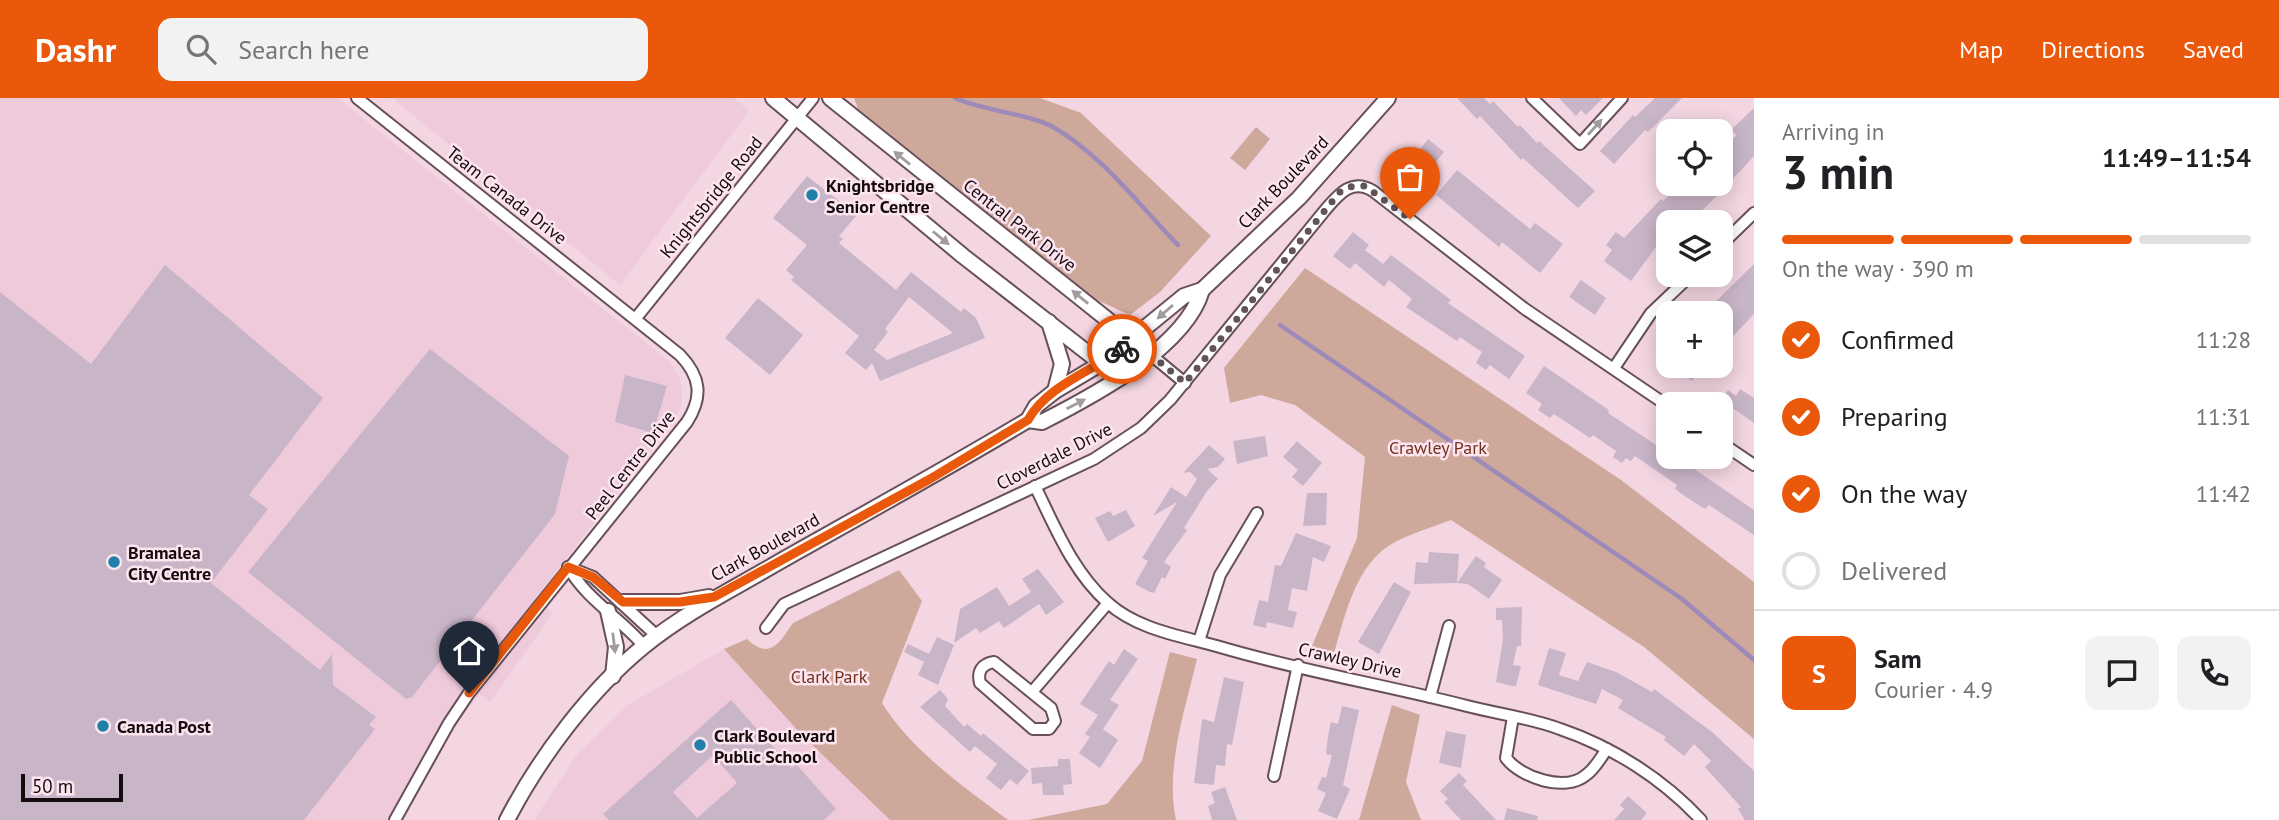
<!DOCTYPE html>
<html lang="en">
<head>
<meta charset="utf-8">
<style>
	body { margin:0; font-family:"PT Sans",sans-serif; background:#f2f2f2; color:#202124; height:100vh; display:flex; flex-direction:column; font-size:26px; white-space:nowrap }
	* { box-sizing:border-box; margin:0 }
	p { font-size:23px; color:#757577 }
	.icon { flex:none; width:38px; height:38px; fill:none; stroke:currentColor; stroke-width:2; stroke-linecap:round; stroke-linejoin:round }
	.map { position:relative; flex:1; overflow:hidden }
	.details { display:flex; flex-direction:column; background:#fff; width:525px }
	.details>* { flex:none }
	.fabs { position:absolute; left:1656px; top:21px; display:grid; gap:14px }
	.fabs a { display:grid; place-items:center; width:77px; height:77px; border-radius:14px; background:#fff; box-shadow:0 4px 18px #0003; font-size:35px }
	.scale { position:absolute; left:21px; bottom:18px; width:102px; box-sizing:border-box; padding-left:7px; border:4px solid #140b0f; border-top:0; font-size:19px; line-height:24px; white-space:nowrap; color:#140b0f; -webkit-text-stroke:5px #fde5ef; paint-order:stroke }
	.pin { position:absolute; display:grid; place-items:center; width:60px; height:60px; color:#fff; margin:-72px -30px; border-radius:50% 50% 50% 0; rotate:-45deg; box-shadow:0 0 7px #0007 }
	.pin .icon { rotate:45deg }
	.courier { position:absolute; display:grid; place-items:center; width:70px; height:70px; margin:-35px; border:5px solid #ea580c; border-radius:50%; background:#fff; color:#222; box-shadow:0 2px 9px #0007 }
	.headline em { font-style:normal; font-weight:800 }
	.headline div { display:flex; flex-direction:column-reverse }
	.headline { display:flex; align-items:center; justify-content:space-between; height:119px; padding:0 28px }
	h1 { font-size:46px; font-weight:800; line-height:52px }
	.bar { display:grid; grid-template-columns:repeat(4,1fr); gap:10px 7px; align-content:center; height:84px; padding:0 28px }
	.bar i { height:9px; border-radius:5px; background:#e0e0e0 }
	.bar .on { background:#ea580c }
	.bar p { grid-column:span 4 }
	.line { display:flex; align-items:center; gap:18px; padding:0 28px; border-top:2px solid #e0e0e0 }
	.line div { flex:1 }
	.round { display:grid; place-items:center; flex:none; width:74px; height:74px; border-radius:14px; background:#f2f2f2 }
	ol { padding:0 28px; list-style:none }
	li { display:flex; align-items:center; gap:21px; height:77px }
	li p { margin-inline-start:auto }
	li .icon { padding:7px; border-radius:50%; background:#ea580c; color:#fff; stroke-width:4 }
	li:last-child { color:#757577 }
	li i { width:38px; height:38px; border:4px solid #e0e0e0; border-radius:50% }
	header { display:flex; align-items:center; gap:42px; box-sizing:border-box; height:98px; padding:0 35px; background:#ea580c; color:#fff }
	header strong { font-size:33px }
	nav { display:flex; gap:38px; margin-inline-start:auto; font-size:24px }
	.search { width:490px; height:63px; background:#f2f2f2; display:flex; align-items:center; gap:18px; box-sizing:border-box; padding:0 24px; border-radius:14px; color:#757577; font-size:26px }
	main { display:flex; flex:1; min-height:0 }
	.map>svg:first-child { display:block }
	.built { fill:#efcada }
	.green { fill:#cfa89c }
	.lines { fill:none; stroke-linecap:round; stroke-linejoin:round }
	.stream { stroke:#9e8ab8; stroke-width:4.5 }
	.building { fill:#c9b5c8; fill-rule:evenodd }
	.minor-casing { stroke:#68505a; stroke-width:14 }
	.tertiary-casing { stroke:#68505a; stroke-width:18 }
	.minor { stroke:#fff; stroke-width:10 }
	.tertiary { stroke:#fff; stroke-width:14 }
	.oneway { fill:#a19d9f }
	.done { stroke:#625259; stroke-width:7; stroke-dasharray:0 12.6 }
	.route { stroke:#ea580c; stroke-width:9 }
	.poi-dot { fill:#2080ac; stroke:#fde5ef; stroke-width:2.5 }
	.labels { text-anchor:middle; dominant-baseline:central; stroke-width:5; stroke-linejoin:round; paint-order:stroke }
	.street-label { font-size:18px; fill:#140b0f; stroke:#fde5ef }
	.poi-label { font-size:18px; font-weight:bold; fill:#140b0f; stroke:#fde5ef; text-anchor:start }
	.park-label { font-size:18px; fill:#73301b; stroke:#fde5ef }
</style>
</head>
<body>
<header>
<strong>Dashr</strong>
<div class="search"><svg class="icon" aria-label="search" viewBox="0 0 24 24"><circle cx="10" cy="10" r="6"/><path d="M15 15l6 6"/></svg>Search here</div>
<nav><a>Map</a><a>Directions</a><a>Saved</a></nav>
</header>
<main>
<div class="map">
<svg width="1754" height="722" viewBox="0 0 1754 722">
	<rect width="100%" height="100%" fill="#f3d6e2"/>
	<g class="built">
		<path d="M0,0H337L670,264L679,278L682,293L681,309L674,323L535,500L553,515L490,604L479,596L456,627L404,722H0Z"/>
		<path d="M392,0H734L749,13L620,187Z"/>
		<path d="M724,551L801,636L890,722H534L576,658L628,607Z"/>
	</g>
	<g class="green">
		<path d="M854,0H1040L1081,15L1211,138L1160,194L1130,217L1097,202L858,11Z"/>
		<path d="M1256,29L1270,41L1245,72L1230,60Z"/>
		<path d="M1305,170L1621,382L1754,484V641L1644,549L1451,422C1432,429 1413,435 1395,444C1353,466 1344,524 1331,565L1307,560L1357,440L1365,359L1295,307L1261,297L1230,305L1224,270Z"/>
		<path d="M899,472L922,503L882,605C912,653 964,689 1008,722H890L801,636L724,551L747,541C771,564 781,542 793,525Z"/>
		<path d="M1170,554L1197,561C1185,612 1165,670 1176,722H1028L1107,706L1142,663Z"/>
		<path d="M1392,607L1420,617L1406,684L1421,722H1359Z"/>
	</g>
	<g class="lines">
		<g class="stream">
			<path d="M955,0C984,13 1030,16 1053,29C1102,57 1139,107 1178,147"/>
			<path d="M1280,227L1682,501L1754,562"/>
		</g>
	</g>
	<g class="building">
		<path d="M1457,0H1484L1490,6L1493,3L1518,29L1520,27L1537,45L1539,43L1595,93L1578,110L1523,60L1521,62L1480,18L1477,21Z"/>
		<path d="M1559,0H1603L1586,17L1581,12L1576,18Z"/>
		<path d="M1655,0H1682L1648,34L1645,32L1614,66L1600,53L1633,17L1635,19Z"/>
		<path d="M1754,10V58L1718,97L1690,124H1668V140L1656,149L1631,183L1604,163L1612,152L1606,147L1616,134L1624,140L1661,101L1663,103L1681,86H1720V54L1737,37L1731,32Z"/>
		<path d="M1428,41L1444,54L1421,81L1407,69Z"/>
		<path d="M1457,72L1530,131L1535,125L1563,146L1540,175L1502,144L1499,149L1436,97Z"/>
		<path d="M807,78L857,117L839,138L843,141L839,145L896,192L911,174L961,214L964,210L976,220L985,240L880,283L872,265L866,272L845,255L859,238L791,182L794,179L786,172L807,147L773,120ZM909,199L953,235L887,262L874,252L888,234L885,231Z"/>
		<path d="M1353,134L1369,147L1365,152L1383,166L1391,157L1451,202L1448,205L1525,258L1509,281L1490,267L1486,272L1476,265L1482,254L1460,239L1457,243L1406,209L1412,201L1389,182L1384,189L1355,165L1350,171L1333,158Z"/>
		<path d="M1754,166V216L1720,252V215H1704Z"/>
		<path d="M165,167L323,300L249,397L268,411L211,485L320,572L332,556L333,587L376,619L369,627L375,631L304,722H0V194L91,266Z"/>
		<path d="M1581,182L1606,200L1595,217L1569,199Z"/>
		<path d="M758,200L803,237L770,277L725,240Z"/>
		<path d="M430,251L569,358L555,416L412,599L406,601L248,474Z"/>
		<path d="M1544,268L1609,312L1608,315L1668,355V359L1690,368L1754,412V437L1709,407L1705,411L1686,399L1675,391L1677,387L1635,358L1631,363L1626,360L1622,365L1613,359L1616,353L1593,337L1590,340L1554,316L1550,320L1538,312L1542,306L1526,295Z"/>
		<path d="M1670,268H1702L1692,283Z"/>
		<path d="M625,277L667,288L653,335L615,324Z"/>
		<path d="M1740,291L1754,300V325L1721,302L1728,292L1736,298Z"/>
		<path d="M1265,338L1268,358L1237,366L1233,343Z"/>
		<path d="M1297,343L1322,365L1303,388L1292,379L1298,372L1283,359Z"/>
		<path d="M1209,347L1225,361L1218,369L1207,371L1218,381L1207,393L1184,430L1187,432L1164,464L1171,469L1165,481L1162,479L1154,495L1150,494L1135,486L1148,463L1142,460L1177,404L1153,418L1171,389L1186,399L1197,381L1190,374L1183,375Z"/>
		<path d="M1307,395H1327L1326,427L1303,428Z"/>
		<path d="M1126,412L1135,428L1108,444L1095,420L1110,413L1113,418Z"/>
		<path d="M1296,435L1331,448L1324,464L1313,459L1307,493L1292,490L1288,512L1297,514L1293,530L1267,524L1266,530L1253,527L1259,502L1268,504L1275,467L1281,468Z"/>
		<path d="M1429,454L1459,456L1457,485L1414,486L1416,464L1428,465Z"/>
		<path d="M1476,458L1486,465L1484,469L1502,482L1489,501L1468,486L1457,485Z"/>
		<path d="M1038,471L1064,504L1046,517L1039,506L1004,530L999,523L980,535L976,530L954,545L960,511L997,489L1009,508L1031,494L1022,481Z"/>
		<path d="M1394,484L1411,494L1379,556L1358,544Z"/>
		<path d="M1522,509L1521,548H1517L1513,567L1521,568L1516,588H1512L1496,584L1503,542L1502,522H1496V510Z"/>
		<path d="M937,539L954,547L938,587L918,577L924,564L904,554L908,546L929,556Z"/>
		<path d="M1549,550L1566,555L1559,577L1578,583L1587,564L1616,574L1652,594L1654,591L1712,634L1754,673V722H1745L1738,711L1741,709L1705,669L1711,663L1694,646L1684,658L1664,642L1666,639L1618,610L1623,602L1602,591L1596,606L1538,587Z"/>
		<path d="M1124,551L1138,561L1110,602L1119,607L1103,631L1118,642L1100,670L1079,655L1090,639L1085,636L1098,617L1080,606L1109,563L1114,567Z"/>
		<path d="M1224,579L1244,584L1232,647L1227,646L1225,668L1216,667L1214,687L1194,685L1202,621L1214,624Z"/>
		<path d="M940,592L948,601L945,608L964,629L967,626L981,638L983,635L1029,673L1017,687L1010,681L1001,692L986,680L997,666L975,648L970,654L920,609Z"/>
		<path d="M731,602L792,670L796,666L836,711L824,722H609L603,716ZM713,657L737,685L697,720L673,694Z"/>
		<path d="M1342,608L1359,612L1343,687L1350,691L1337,721L1318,713L1326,695L1317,691L1322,679L1326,680L1332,657L1326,656L1328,638L1331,624L1338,626Z"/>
		<path d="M1446,633L1466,637L1461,670L1439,665Z"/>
		<path d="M1058,661H1070L1072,686L1063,687L1064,697H1043L1042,685L1032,686L1031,670L1058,668Z"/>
		<path d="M1459,675L1467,683L1463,687L1496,722H1461L1444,704L1448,701L1440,693Z"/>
		<path d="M1225,689L1237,722H1212L1208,708L1215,705L1211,694Z"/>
		<path d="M1628,698L1647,715L1641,722H1614L1624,711L1620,707Z"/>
		<path d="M1507,710L1538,718L1537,722H1504Z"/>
	</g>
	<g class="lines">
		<g class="minor-casing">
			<g id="minor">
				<path d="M357,0L680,257C701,279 703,299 687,324L469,595L449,625L395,722"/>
				<path d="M1532,0L1580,46L1622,0"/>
				<path d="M1720,148L1754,115"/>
				<path d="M636,220L813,0"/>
				<path d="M1133,242L1185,285"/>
				<path d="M1614,270L1651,215L1691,177"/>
				<path d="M1720,344L1754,367"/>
				<path d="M1035,388C1055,429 1073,474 1108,505C1138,532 1182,538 1220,549C1301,573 1385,587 1467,608C1498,616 1531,620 1560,631C1613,649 1663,681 1701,722"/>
				<path d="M568,469L593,479L657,538"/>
				<path d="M568,469C587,502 620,520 644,548"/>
				<path d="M766,530L784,506L1094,361L1141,330L1170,302L1326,111C1339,96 1352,80 1373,93L1525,211L1668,308"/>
				<path d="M1199,543L1220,477L1257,415"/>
				<path d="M994,564L1051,610L1055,623L1049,631H1033L980,585C977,573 982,566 994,564Z"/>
				<path d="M1032,594L1108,505"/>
				<path d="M1430,599L1449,528"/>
				<path d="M1513,619L1506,660C1520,679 1565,695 1586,677C1595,671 1601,659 1607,651"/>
				<path d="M1274,678L1298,567"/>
			</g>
		</g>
		<g class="tertiary-casing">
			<g id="tertiary">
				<path d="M773,0L963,158L1120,280"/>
				<path d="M830,0L1133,242"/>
				<path d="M1049,224L1062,266L1055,293"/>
				<path d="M1028,322L1042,324C1093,298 1186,249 1202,192"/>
				<path d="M623,504H680L709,499"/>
				<path d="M608,513L616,549L613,578"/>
				<path d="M507,722C539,660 590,592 644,548C686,514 733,491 779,464C862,417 946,371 1028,322L1036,308L1055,293L1102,265L1184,198L1202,192L1299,100L1388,0"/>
			</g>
		</g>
		<use href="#minor" class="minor"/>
		<use href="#tertiary" class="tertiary"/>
	</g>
	<defs><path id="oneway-solid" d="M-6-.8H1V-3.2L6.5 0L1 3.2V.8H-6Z" transform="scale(1.75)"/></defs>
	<g class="oneway">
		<use href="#oneway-solid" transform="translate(1595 29) rotate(-48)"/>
		<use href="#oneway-solid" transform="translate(902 60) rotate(-141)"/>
		<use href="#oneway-solid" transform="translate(941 140) rotate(39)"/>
		<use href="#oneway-solid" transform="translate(1080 199) rotate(-141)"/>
		<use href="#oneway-solid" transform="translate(1165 214) rotate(139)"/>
		<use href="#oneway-solid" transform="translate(1076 306) rotate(-27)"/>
		<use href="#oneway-solid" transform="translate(614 545) rotate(83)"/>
	</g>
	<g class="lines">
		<path class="done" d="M1122,251L1133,242L1185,285L1340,94L1349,89L1365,88L1410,121"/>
		<path class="route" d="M469,595L568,469L593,479L623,504H680L714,499L930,381L1028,322C1047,288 1092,273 1122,251"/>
	</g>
	<g class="poi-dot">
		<circle cx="812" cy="97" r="7"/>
		<circle cx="114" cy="464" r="7"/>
		<circle cx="103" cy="628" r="7"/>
		<circle cx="700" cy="647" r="7"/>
	</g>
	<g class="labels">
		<g class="street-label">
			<text transform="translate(1283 84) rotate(-46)">Clark Boulevard</text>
			<text transform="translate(507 97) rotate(38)">Team Canada Drive</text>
			<text transform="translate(711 99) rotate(-51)">Knightsbridge Road</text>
			<text transform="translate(1020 127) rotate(38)">Central Park Drive</text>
			<text transform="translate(1054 358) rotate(-27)">Cloverdale Drive</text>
			<text transform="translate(630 367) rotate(-52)">Peel Centre Drive</text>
			<text transform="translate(765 449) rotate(-29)">Clark Boulevard</text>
			<text transform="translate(1350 562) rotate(13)">Crawley Drive</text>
		</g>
		<g class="poi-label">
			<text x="826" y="87">Knightsbridge<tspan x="826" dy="21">Senior Centre</tspan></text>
			<text x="128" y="454">Bramalea<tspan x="128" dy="21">City Centre</tspan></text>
			<text x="117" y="628">Canada Post</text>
			<text x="714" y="637">Clark Boulevard<tspan x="714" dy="21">Public School</tspan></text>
		</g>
		<g class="park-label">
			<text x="1438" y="349">Crawley Park</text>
			<text x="829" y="578">Clark Park</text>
		</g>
	</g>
</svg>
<div class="fabs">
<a><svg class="icon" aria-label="locate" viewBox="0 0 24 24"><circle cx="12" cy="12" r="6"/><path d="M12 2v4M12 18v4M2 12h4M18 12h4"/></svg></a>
<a><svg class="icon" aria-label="layers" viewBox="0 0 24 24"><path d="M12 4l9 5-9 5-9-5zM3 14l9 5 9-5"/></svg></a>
<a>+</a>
<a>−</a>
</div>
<div class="scale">50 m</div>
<div class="pin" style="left:1410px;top:121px;background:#ea580c"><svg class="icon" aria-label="bag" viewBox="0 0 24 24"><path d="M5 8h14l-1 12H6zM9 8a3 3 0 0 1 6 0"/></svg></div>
<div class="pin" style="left:469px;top:595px;background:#1f2937"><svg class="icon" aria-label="home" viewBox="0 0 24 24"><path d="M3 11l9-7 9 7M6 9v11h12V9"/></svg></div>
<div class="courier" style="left:1122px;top:251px"><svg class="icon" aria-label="bike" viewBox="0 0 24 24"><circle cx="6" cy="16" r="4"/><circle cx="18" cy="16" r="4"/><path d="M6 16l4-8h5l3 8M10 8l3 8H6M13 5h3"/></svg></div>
</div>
<section class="details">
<div class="headline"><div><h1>3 min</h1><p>Arriving in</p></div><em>11:49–11:54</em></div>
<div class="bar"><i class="on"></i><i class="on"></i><i class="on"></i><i></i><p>On the way · 390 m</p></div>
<ol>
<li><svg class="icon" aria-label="check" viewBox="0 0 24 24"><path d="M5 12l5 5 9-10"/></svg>Confirmed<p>11:28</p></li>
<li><svg class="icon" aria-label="check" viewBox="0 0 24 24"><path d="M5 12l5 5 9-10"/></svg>Preparing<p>11:31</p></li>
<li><svg class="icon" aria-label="check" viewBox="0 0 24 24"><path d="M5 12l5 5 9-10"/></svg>On the way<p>11:42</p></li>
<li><i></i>Delivered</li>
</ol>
<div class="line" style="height:126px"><b class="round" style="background:#ea580c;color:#fff">S</b><div><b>Sam</b><p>Courier · 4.9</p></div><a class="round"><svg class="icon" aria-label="chat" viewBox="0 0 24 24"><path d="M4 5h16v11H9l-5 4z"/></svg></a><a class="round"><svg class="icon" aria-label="phone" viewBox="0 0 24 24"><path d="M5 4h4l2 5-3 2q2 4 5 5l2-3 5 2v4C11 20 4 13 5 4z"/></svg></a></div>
</section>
</main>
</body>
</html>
